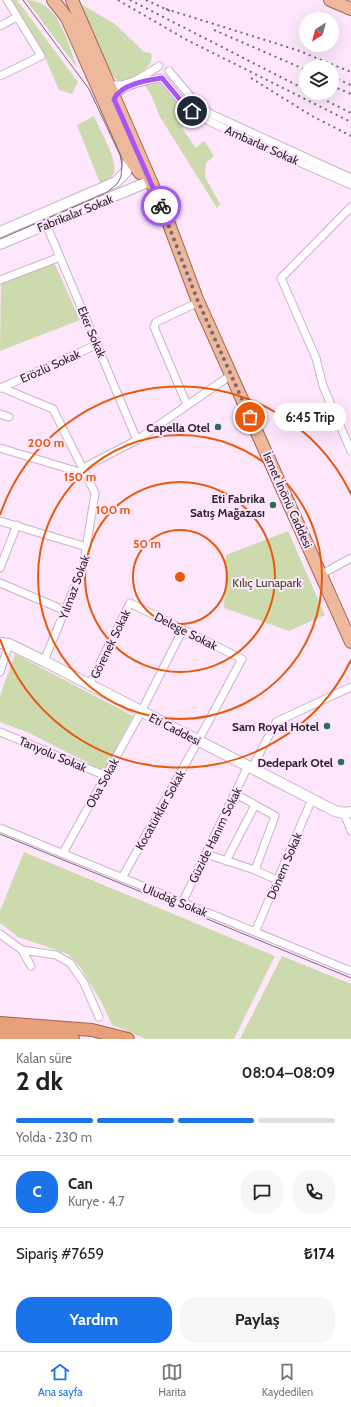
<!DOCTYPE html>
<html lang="tr">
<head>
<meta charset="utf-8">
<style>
	body { margin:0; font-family:Cabin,sans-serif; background:#f6f6f6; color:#222; height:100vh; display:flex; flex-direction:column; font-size:15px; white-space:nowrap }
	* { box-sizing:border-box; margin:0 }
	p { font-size:13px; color:#767676 }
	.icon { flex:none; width:22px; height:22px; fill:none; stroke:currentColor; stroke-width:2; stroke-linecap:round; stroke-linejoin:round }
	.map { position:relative; height:1039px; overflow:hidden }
	.details { display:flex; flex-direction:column; background:#fff; flex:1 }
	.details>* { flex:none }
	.needle { width:26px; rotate:216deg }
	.fabs { position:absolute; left:299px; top:12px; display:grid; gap:8px }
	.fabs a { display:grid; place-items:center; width:40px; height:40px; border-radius:50%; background:#fff; box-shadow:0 4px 16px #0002; font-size:20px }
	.pin { position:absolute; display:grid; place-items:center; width:34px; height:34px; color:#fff; margin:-17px; border:2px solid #fff; border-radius:50%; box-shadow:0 1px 4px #0007 }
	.courier { position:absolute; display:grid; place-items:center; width:40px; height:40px; margin:-20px; border:3px solid #a855f7; border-radius:50%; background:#fff; color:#222; box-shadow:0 1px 5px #0007 }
	.bubble { position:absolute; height:28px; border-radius:14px; background:#fff; box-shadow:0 4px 16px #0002; font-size:13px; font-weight:800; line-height:28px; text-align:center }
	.overview em { font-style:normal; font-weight:800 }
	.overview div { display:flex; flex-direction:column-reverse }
	.overview { display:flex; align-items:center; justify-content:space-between; height:68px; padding:0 16px }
	h1 { font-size:26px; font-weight:800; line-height:30px }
	.bar { display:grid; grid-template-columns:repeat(4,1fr); gap:6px 4px; align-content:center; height:48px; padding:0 16px }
	.bar i { height:5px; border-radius:3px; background:#e0e0e0 }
	.bar .on { background:#1a73e8 }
	.bar p { grid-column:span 4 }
	.line { display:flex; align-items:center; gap:10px; padding:0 16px; border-top:1px solid #e0e0e0 }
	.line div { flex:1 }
	.round { display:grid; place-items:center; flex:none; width:42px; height:42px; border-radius:16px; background:#f6f6f6 }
	.cta { display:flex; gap:8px; margin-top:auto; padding:8px 16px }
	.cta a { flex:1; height:46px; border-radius:16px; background:#1a73e8; color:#fff; font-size:16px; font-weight:800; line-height:46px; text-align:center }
	.cta a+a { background:#f6f6f6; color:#222 }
	.tab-bar { display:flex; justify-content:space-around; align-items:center; height:56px; border-top:1px solid #e0e0e0; background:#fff; font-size:11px; color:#767676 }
	.tab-bar a { display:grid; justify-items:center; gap:2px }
	.tab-bar .on { color:#1a73e8 }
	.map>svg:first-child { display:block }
	.green { fill:#cddaad }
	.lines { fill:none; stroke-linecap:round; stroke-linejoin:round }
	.minor-casing { stroke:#cbb1cb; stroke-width:9 }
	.secondary-casing { stroke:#cbb1cb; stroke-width:12 }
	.primary-casing { stroke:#a2654a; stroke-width:14 }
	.trunk-casing { stroke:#a2654a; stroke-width:14 }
	.minor { stroke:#fff; stroke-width:7 }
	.secondary { stroke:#fff; stroke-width:10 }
	.primary { stroke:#edb89b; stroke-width:12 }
	.trunk { stroke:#e7a07a; stroke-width:12 }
	.tram { stroke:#786978; stroke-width:1 }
	.rail { stroke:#786978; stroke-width:2; stroke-dasharray:2 4; stroke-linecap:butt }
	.done { stroke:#776876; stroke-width:4; stroke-dasharray:0 7.2 }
	.route { stroke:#a855f7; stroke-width:5 }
	.ring { fill:none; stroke:#e8590c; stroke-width:2 }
	.poi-dot { fill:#2e6c59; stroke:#fee7fd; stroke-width:1.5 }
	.labels { text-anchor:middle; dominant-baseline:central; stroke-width:4; stroke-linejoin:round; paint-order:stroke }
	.street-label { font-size:12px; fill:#2e242e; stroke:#fee7fd }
	.poi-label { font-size:12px; font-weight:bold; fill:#2e242e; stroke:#fee7fd; text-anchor:end }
	.park-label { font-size:12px; fill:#3c4715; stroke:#fee7fd }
	.centre { fill:#e8590c; stroke:#fee7fd; stroke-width:2 }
	.ring-label { font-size:12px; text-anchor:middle; font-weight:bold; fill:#e8590c; stroke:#fee7fd; stroke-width:4; stroke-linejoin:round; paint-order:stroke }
</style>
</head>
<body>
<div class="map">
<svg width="351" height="1039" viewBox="0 0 351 1039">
	<rect width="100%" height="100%" fill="#fee7fd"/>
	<g class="green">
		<path d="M12,0H17L78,82L72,94L59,90L43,53Z"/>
		<path d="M26,0C60,0 68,45 78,69Z"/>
		<path d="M81,4L115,24L144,52L151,53C156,67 133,78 122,82L118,81L108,70Z"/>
		<path d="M156,81L162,85L180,107L201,120L185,124L182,128L196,148L202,142H205L214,156L206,163L205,177L220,204L217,208L160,117L152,97L144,84Z"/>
		<path d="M94,116C99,128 118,160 114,172C112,179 107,181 100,183L77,125Z"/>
		<path d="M53,260L80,320L0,351L1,283Z"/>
		<path d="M288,531L325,615L289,631L224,608L226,555Z"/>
		<path d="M15,654L133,716L104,771L29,733L0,722V696Z"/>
		<path d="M24,852L275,956L234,1039H146L112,1025L102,1003L80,967L68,954L18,937L0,923V911Z"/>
		<path d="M282,956L351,984V1039H240Z"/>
	</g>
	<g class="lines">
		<g class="minor-casing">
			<g id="minor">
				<path d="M0,26L17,17"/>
				<path d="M169,71L197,104L211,114L351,178"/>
				<path d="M0,76L41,56L7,0"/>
				<path d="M107,83C124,91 145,75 159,66"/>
				<path d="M114,98C121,84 148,80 162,78L182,102L207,120L233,133L351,185"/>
				<path d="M351,207L281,278L316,358L323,386L351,451"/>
				<path d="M46,224L137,440"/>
				<path d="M0,280L60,257"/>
				<path d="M0,387L53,409L95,493L83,567L44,661"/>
				<path d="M1,388L98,344"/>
				<path d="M187,405L154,327L156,322L199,302"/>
				<path d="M0,414L9,417"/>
				<path d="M0,448L86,474"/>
				<path d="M83,468L137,440L231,375"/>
				<path d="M0,521L87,547"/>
				<path d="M0,568L17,525"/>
				<path d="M322,574L351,558"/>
				<path d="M0,583L66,611"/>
				<path d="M0,672L9,644"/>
				<path d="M89,685L130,603L242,659L198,741L122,878"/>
				<path d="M0,732L106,776"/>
				<path d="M252,768L276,722L351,687"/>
				<path d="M234,793L275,816L255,870L277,880"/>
				<path d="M344,813L351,831"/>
				<path d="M0,828L351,971"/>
				<path d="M63,853L141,712L183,629"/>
				<path d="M206,854L255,870"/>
				<path d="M226,861L255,805"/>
				<path d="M182,903L248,766"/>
				<path d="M255,932L312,799"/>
				<path d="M0,934L22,950L56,955L70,963L84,983L99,1017"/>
				<path d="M22,950L31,966"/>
			</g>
		</g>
		<g class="secondary-casing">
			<g id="secondary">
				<path d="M0,232L116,182L126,172L129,158"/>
				<path d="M0,244L150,181"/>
				<path d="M0,643L9,644L44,661L335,811L344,813L351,812"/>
			</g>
		</g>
		<g class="primary-casing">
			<g id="primary">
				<path d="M53,0L67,18L129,158L140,173"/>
				<path d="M72,0L166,216L197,299L351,642"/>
				<path d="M330,0L351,9"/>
			</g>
		</g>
		<g class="trunk-casing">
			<g id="trunk">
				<path d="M0,1023L92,1030L128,1039"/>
				<path d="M0,1033L41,1035L73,1039"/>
			</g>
		</g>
		<use href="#minor" class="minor"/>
		<use href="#secondary" class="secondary"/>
		<use href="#primary" class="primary"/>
		<use href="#trunk" class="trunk"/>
		<g class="tram">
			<path d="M0,239L106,193L117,184L121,177L122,165L120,155L89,89L23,0"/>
			<path d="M0,834L351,978"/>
		</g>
		<g class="rail">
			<path d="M118,0L185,39L351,122"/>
			<path d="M130,0L306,90"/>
			<path d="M146,0L170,11"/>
			<path d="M166,9L297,50L351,72"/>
			<path d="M214,30L306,70"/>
			<path d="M332,77L351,85"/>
			<path d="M251,78L312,116L351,136"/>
			<path d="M332,86L351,94"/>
			<path d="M311,93L351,113"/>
		</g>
	</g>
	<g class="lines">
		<path class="done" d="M161,206L197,299L250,417"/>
		<path class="route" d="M161,206L114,99C121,84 148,80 162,78L182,102L192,111"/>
	</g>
	<g class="ring">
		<circle cx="180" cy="577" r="47"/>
		<circle cx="180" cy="577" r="95"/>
		<circle cx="180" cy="577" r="142"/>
		<path d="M351 660A190 190 0 0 1 0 639M0 515A190 190 0 0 1 351 494"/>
	</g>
	<g class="poi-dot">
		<circle cx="218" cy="427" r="4"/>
		<circle cx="273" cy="505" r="4"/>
		<circle cx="327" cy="726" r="4"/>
		<circle cx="341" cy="762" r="4"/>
	</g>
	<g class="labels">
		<g class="street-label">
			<text transform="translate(262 145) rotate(24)">Ambarlar Sokak</text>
			<text transform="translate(75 213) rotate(-22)">Fabrikalar Sokak</text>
			<text transform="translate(92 332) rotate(67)">Eker Sokak</text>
			<text transform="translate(50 366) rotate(-24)">Erözlü Sokak</text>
			<text transform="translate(288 500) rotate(66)">İsmet İnönü Caddesi</text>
			<text transform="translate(74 587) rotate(-70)">Yılmaz Sokak</text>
			<text transform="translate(186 631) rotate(27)">Delege Sokak</text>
			<text transform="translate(110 644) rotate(-64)">Görenek Sokak</text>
			<text transform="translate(175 729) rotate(27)">Eti Caddesi</text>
			<text transform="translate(53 754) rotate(23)">Tanyolu Sokak</text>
			<text transform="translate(102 783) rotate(-61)">Oba Sokak</text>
			<text transform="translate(160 810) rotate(-61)">Kocatürkler Sokak</text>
			<text transform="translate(215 835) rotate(-64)">Güzide Hanım Sokak</text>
			<text transform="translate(284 866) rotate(-67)">Dönem Sokak</text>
			<text transform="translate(175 900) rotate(22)">Uludağ Sokak</text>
		</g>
		<g class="poi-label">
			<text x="210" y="427">Capella Otel</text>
			<text x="265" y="498">Eti Fabrika<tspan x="265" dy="14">Satış Mağazası</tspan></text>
			<text x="319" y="726">Sam Royal Hotel</text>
			<text x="333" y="762">Dedepark Otel</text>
		</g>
		<g class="park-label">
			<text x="267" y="582">Kılıç Lunapark</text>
		</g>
	</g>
	<circle cx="180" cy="577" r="6" class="centre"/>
	<g class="ring-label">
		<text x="46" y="447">200 m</text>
		<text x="80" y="481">150 m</text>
		<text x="113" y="514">100 m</text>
		<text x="147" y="548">50 m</text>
	</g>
</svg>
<div class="fabs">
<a><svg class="needle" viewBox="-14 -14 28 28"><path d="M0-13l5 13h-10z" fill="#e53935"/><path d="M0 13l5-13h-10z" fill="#767676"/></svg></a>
<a><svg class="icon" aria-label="layers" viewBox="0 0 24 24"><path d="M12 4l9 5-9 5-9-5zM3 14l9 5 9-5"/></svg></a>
</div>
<div class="pin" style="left:250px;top:417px;background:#ea580c"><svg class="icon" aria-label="bag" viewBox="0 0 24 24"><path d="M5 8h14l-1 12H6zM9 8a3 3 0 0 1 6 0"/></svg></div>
<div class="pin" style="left:192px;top:111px;background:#1f2937"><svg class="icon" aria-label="home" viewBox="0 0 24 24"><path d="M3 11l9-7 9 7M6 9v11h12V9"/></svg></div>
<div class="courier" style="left:161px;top:206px"><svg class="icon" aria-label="bike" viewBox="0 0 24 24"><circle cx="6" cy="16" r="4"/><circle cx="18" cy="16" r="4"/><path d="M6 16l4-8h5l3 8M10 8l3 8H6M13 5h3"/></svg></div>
<div class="bubble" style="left:274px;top:403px;width:72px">6:45 Trip</div>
</div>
<section class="details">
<div class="overview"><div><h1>2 dk</h1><p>Kalan süre</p></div><em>08:04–08:09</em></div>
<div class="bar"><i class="on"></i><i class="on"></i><i class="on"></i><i></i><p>Yolda · 230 m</p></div>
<div class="line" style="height:72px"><b class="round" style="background:#1a73e8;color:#fff">C</b><div><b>Can</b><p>Kurye · 4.7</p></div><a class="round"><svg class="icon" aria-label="chat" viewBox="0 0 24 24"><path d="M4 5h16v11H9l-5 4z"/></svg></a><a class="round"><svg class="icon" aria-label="phone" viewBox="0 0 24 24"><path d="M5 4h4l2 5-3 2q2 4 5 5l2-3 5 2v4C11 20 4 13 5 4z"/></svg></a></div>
<div class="line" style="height:52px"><div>Sipariş #7659</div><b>₺174</b></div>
<div class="cta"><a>Yardım</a><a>Paylaş</a></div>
</section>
<nav class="tab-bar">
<a class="on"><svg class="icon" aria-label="home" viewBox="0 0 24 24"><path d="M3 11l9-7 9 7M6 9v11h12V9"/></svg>Ana sayfa</a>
<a><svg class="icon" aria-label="map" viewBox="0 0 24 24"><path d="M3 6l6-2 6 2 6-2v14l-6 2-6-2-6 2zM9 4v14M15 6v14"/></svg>Harita</a>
<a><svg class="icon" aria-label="saved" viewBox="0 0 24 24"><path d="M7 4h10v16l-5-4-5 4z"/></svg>Kaydedilen</a>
</nav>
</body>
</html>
